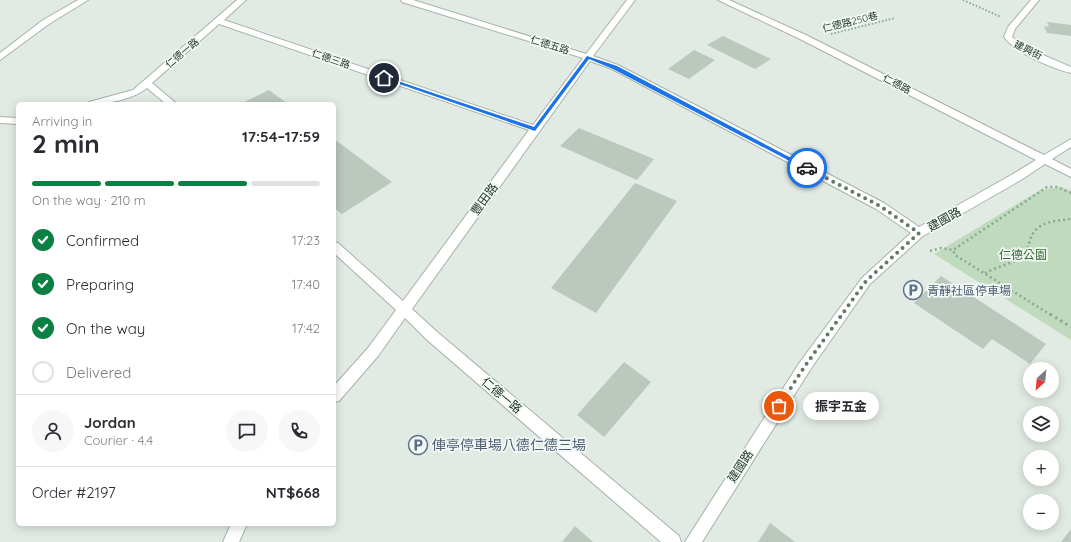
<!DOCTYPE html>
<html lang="en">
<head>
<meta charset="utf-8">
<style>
	body { margin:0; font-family:Quicksand,"Noto Sans TC",sans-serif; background:#f7f7f7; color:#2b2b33; height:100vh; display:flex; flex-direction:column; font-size:15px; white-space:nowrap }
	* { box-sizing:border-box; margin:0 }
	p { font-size:13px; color:#7c7c81 }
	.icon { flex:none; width:22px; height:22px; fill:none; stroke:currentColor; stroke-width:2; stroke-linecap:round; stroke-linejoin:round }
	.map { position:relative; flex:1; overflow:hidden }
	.sheet { position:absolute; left:16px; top:102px; width:320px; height:424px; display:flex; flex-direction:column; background:#fff; border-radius:6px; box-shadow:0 2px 10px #0003 }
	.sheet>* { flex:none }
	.needle { width:26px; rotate:207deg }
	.fabs { position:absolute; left:1023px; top:362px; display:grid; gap:8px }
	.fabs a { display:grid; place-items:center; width:36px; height:36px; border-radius:50%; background:#fff; box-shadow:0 2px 10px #0003; font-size:20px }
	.pin { position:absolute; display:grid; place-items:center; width:34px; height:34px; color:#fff; margin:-17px; border:2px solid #fff; border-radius:50%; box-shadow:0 1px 4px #0007 }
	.courier { position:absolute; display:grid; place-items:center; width:40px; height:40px; margin:-20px; border:3px solid #1a73e8; border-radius:50%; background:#fff; color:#222; box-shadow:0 1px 5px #0007 }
	.bubble { position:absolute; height:28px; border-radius:14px; background:#fff; box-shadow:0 2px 10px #0003; font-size:13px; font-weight:700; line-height:28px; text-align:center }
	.headline em { font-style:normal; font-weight:700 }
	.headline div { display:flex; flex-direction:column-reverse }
	.headline { display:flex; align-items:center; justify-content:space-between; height:68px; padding:0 16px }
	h1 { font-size:26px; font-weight:700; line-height:30px }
	.bar { display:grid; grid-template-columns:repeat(4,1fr); gap:6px 4px; align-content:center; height:48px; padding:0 16px }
	.bar i { height:5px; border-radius:3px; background:#e1e1e2 }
	.bar .selected { background:#0b8043 }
	.bar p { grid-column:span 4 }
	.line { display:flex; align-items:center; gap:10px; padding:0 16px; border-top:1px solid #e1e1e2 }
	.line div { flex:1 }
	.round { display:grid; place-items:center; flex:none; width:42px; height:42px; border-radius:21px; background:#f7f7f7 }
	ol { padding:0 16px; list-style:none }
	li { display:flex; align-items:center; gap:12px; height:44px }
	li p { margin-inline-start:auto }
	li .icon { padding:4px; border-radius:50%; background:#0b8043; color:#fff; stroke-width:4 }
	li:last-child { color:#7c7c81 }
	li i { width:22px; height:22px; border:2px solid #e1e1e2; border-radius:50% }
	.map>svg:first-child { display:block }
	.green { fill:#c0dabd }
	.building { fill:#bac8be }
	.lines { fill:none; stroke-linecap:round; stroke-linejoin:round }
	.minor-casing { stroke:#a5b2a8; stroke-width:2 }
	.path-far2 { stroke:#85ab91; stroke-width:2; stroke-dasharray:1.5 2; stroke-linecap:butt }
	.path-far1 { stroke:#85ab91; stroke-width:2.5; stroke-dasharray:2 3; stroke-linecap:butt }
	.path { stroke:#85ab91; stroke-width:3; stroke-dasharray:2.5 3.5; stroke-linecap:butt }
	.minor { fill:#fff; fill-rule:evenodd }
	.route { fill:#1a73e8 }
	.done { stroke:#66786b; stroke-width:4; stroke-dasharray:0 7.2 }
	.labels { text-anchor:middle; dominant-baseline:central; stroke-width:3.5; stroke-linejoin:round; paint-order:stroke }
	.far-street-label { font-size:10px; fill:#243a2b; stroke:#f2f8f3 }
	.street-label { font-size:12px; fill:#243a2b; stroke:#f2f8f3 }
	.park-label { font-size:12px; fill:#326d32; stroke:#f2f8f3 }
	.service-label { font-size:12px; fill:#4e5e75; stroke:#f2f8f3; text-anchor:start }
	.near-service-label { font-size:14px; fill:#4e5e75; stroke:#f2f8f3; text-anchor:start }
</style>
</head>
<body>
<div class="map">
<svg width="1071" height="542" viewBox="0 0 1071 542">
	<rect width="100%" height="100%" fill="#e2ebe3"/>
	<path class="green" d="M1062,187L1071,191V340L934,254L1040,190Z"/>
	<g class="building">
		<path d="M1047,22L1071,25V36L1047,33L1044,26L1049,27Z"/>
		<path d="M723,36L771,59L755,69L707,45Z"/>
		<path d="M694,50L715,60L689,79L668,69Z"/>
		<path d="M269,90L288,104H240Z"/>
		<path d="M579,128L654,159L637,180L560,146Z"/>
		<path d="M334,139L392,182L342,214L334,208Z"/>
		<path d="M635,183L677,201L596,313L551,288Z"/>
		<path d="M941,276L1046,344L1030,364L992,339L983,349L914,303Z"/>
		<path d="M624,362L651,382L604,437L577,415Z"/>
		<path d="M770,523L795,542H758Z"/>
		<path d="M575,526L593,542H562Z"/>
		<path d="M1071,529V542H1061Z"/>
	</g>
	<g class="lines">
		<g class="minor-casing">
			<g id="minor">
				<path d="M78,0H88L49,24L0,60V53L43,20Z"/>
				<path d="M237,0H246L224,20L533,125L583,58L402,2L401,0H413L586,54L627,0H635L593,56L618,65L884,203L919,227L1013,174L1036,160L800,39L718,0H729L806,35L1044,155L1071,139V147L1052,159L1071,169V177L1045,164L1021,180L923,236L870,284L810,370L702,542H685L800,362L862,278L911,233L876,209L612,69L590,61L412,309L436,331L679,536L681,542H661L426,339L405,318L378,356L339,401L334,402V386L368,348L396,310L334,253V242L338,243L403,301L529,130L219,24L152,83L177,104H166L147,88C132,100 107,104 87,104L89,102L133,90Z"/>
				<path d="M1031,0H1039L1015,29L1012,37L1029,49L1071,67V73C1051,68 1016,53 1004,37L1008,27Z"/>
				<path d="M0,117L18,118V124L0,123Z"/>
				<path d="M231,524H247L239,542H223Z"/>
			</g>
		</g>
		<g class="path-far2">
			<path d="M963,0L1001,17"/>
			<path d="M831,34L895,18"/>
		</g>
		<g class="path-far1">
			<path d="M930,251L941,248L953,250"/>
			<path d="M985,273C996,267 1013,264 1021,256C1027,251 1029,244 1031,237C1038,221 1056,221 1071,219"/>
			<path d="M1051,315L955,255L953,250L1047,187H1057L1071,193"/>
		</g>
		<path class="path" d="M1050,314L1071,327"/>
		<use href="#minor" class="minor"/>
	</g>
	<path class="route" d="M587,56L617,66L810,168L805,169L613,69L589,59L535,131L382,78L386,77L534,127Z"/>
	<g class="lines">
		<path class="done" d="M779,406L805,366L866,281L919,233L880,206L807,168"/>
	</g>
	<defs>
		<g id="parking-ring" transform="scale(1)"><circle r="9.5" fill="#f2f8f3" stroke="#5c6f8a" stroke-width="1.5"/><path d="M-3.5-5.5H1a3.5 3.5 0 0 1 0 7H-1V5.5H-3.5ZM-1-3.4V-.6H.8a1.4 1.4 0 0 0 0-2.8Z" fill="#5c6f8a"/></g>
	</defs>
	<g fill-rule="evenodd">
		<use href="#parking-ring" x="913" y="290"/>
		<use href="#parking-ring" x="418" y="445"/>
	</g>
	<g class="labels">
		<g class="far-street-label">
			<text transform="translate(850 22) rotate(-14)">仁德路250巷</text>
			<text transform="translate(550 45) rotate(17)">仁德五路</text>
			<text transform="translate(1028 50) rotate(26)">建興街</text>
			<text transform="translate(182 53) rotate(-40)">仁德一路</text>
			<text transform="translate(331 59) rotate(19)">仁德三路</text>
			<text transform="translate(897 84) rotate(27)">仁德路</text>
		</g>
		<g class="street-label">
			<text transform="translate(484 199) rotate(-54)">豐田路</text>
			<text transform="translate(944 219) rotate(-29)">建國路</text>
			<text transform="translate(502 395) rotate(40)">仁德一路</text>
			<text transform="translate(740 466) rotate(-57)">建國路</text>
		</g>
		<g class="park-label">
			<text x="1023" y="254">仁德公園</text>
		</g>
		<g class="service-label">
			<text x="927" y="290">青靜社區停車場</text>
		</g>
		<g class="near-service-label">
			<text x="432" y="445">俥亭停車場八德仁德三場</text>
		</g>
	</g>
</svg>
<div class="fabs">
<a><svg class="needle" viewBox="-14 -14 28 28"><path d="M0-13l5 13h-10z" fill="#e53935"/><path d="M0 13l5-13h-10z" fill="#7c7c81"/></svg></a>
<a><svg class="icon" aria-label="layers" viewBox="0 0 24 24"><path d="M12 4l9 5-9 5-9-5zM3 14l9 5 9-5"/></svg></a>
<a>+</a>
<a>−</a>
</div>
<div class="pin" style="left:779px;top:406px;background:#ea580c"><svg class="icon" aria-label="bag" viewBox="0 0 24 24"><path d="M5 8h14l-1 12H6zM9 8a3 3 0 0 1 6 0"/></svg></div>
<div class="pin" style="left:384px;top:78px;background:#1f2937"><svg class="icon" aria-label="home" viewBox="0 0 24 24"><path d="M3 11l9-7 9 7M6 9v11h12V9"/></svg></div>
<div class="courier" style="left:807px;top:168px"><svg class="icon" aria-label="car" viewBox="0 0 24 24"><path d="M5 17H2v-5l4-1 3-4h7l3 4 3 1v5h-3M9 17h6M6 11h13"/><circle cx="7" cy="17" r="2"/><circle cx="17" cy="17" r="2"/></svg></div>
<div class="bubble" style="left:803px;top:392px;width:76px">振宇五金</div>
<section class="sheet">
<div class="headline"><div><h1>2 min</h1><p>Arriving in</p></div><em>17:54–17:59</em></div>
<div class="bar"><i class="selected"></i><i class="selected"></i><i class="selected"></i><i></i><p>On the way · 210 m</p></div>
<ol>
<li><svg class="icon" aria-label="check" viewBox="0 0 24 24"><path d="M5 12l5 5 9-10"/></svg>Confirmed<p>17:23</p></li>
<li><svg class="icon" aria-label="check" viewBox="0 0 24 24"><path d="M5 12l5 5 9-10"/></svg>Preparing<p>17:40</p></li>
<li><svg class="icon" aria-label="check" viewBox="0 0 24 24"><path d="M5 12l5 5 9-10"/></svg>On the way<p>17:42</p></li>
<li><i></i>Delivered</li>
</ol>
<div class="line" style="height:72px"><a class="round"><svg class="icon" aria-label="person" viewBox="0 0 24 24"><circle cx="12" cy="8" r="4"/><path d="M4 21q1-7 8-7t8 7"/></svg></a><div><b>Jordan</b><p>Courier · 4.4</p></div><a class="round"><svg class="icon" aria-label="chat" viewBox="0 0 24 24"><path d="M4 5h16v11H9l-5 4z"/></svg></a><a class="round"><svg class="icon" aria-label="phone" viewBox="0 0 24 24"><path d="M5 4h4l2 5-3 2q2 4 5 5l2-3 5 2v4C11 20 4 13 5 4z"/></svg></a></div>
<div class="line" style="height:52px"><div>Order #2197</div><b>NT$668</b></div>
</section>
</div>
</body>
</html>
